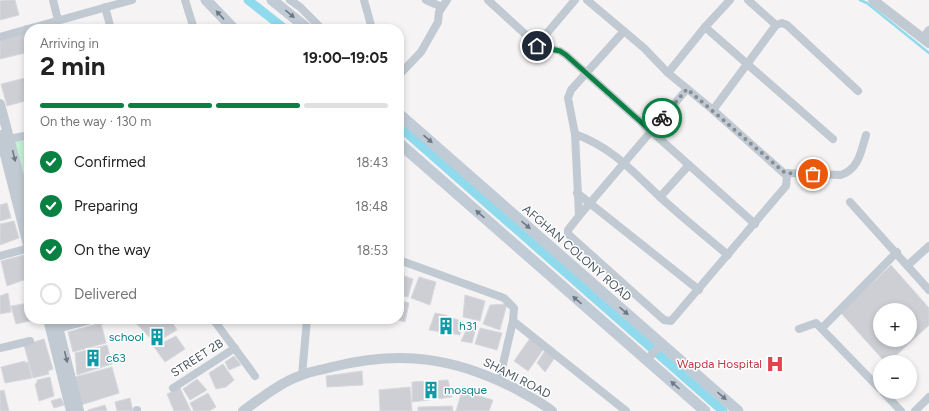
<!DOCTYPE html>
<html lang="en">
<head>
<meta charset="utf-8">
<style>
	body { margin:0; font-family:Figtree,sans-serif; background:#f6f6f6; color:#222; height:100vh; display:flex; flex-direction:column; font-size:15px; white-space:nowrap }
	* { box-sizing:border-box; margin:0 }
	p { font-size:13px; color:#767676 }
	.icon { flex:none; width:22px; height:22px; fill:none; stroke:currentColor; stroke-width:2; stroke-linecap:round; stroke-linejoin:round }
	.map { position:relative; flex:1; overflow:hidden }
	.drawer { position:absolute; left:24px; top:24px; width:380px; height:300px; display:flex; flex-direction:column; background:#fff; border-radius:16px; box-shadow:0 2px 6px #0003 }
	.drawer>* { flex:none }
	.fabs { position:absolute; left:873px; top:303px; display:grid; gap:8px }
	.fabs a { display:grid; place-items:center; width:44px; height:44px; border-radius:50%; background:#fff; box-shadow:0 2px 6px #0003; font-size:20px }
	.pin { position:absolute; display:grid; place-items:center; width:34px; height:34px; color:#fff; margin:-17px; border:2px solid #fff; border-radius:50%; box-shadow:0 1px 4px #0007 }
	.courier { position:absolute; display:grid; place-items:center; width:40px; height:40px; margin:-20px; border:3px solid #0b8043; border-radius:50%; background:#fff; color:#222; box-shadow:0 1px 5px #0007 }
	.head em { font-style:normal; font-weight:700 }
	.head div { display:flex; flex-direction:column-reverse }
	.head { display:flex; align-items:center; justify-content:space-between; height:68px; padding:0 16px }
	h1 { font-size:26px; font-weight:700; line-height:30px }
	.bar { display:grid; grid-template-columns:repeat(4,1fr); gap:6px 4px; align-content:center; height:48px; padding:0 16px }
	.bar i { height:5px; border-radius:3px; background:#e0e0e0 }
	.bar .on { background:#0b8043 }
	.bar p { grid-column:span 4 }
	ol { padding:0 16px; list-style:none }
	li { display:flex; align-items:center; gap:12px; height:44px }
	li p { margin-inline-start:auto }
	li .icon { padding:4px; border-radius:50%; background:#0b8043; color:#fff; stroke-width:4 }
	li:last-child { color:#767676 }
	li i { width:22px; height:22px; border:2px solid #e0e0e0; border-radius:50% }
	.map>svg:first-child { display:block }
	.green { fill:#c3f1d5 }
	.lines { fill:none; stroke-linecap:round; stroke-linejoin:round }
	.stream { stroke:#90daee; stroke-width:2.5 }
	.canal { stroke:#90daee; stroke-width:9 }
	.building { fill:#cdcfd5; stroke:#d7d9de; fill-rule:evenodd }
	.minor { stroke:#c1cad2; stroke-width:8 }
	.tertiary { stroke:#c1cad2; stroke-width:10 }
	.secondary { stroke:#c1cbd6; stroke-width:11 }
	.oneway { fill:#6e7984 }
	.oneway2 { fill:#6e7983 }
	.done { stroke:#868d94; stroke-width:4; stroke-dasharray:0 7.2 }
	.route { stroke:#0b8043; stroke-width:5 }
	.labels { text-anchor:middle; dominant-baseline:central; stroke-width:3; stroke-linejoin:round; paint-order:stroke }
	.street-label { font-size:12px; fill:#4a5661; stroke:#fff }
	.culture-label { font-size:12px; fill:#0d838f; stroke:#fff; text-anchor:start }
	.health-label { font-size:12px; fill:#be3a42; stroke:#fff; text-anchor:end }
</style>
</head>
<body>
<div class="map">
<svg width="929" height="411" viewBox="0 0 929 411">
	<rect width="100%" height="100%" fill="#f5f3f3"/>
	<path class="green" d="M29,137V197L12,141Z"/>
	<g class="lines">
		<path class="stream" d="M860,0L867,3L929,53"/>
		<g class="canal">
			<path d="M248,0L285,29"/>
			<path d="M399,126L723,411"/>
		</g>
	</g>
	<g class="building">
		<path d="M5,0H15L19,15L0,20V1Z"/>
		<path d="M25,32L29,52L0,59V40Z"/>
		<path d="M29,77V100L7,106L1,84Z"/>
		<path d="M7,203L11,218L0,221V205Z"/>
		<path d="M14,221L19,238L0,245V224Z"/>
		<path d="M24,255L29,278L7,286L1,261Z"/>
		<path d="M891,265L929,308V325L889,362H885L841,313ZM880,310H910V340H880Z"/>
		<path d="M399,274L413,279L408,297L399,295Z"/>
		<path d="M419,277L436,282L430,305L411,298Z"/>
		<path d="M8,293L11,312L0,314V296Z"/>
		<path d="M465,295L485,301L480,321L463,317Z"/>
		<path d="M399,300L409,303L405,322L395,319H399Z"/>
		<path d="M29,303V319H38L16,324L11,306Z"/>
		<path d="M507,304L500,330L483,324L490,305Z"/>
		<path d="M435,313L445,315L463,322L460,335L429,330Z"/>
		<path d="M132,319H170L177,330L155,343Z"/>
		<path d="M101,323L106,343L73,352L68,332Z"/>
		<path d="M469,324L476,327L472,343L461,341Z"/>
		<path d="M480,328L502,333L497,350L475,344Z"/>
		<path d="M176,336L185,349L165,362L154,347Z"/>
		<path d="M531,337L545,347L528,371L514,361Z"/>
		<path d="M44,339L53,369L48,371L49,374L33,378L24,345Z"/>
		<path d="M107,345L112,364L77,375L75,353Z"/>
		<path d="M546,349L556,356L545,372L537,363Z"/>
		<path d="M234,356L241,365L229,370L225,362Z"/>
		<path d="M25,361V363L28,362L32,378L5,383L1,367Z"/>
		<path d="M223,364L234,380L226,387L216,389L209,373Z"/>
		<path d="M112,367L119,393L81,405L75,377Z"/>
		<path d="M362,371L363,385L327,387L326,376Z"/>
		<path d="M50,377L54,396L39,401L35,384L37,383V380Z"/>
		<path d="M197,379L207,390L190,400L183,389Z"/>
		<path d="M448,380L452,397L412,402V382Z"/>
		<path d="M410,387L412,411H380L379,390Z"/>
		<path d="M180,388L191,411H174L167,394Z"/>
		<path d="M4,390L9,411H0V391Z"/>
		<path d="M462,391L493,400L489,411H456Z"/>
		<path d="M208,393L216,407L209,411H194L190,403Z"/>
		<path d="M61,398L64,405L54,408L51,401Z"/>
		<path d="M130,398L133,411H117L115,402Z"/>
		<path d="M105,405L107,411H88V410Z"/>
		<path d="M452,406L453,411H418V407Z"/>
	</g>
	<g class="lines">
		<g class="minor">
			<path d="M53,0L58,20"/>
			<path d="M185,0L194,29"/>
			<path d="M290,0L300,7L322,29"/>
			<path d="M364,0L372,29"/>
			<path d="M426,0L442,7"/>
			<path d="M488,0L537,45L560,51L566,55L755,224"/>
			<path d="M587,0L644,48L668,73L713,110L787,176L786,186L671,321L664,320L568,234V230L579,216L575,134L568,98L571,90L624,31"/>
			<path d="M748,0L776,25"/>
			<path d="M105,7L111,29"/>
			<path d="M705,27L833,139"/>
			<path d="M27,29L29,37"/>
			<path d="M0,37L132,0"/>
			<path d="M923,38L929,30"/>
			<path d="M537,45L575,0"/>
			<path d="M668,73L705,27L730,0"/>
			<path d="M399,75L421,52L438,22L439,12L447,0"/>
			<path d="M713,110L776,25L782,23L787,25L858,91"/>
			<path d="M575,134C613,148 632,171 660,197C682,217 705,236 728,255"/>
			<path d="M4,140L29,135"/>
			<path d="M785,173L841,175C859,169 861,151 866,135"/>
			<path d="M577,193L699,290"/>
			<path d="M660,197L689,165"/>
			<path d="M850,202L929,290"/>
			<path d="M579,216L687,89"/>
			<path d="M0,256L29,248"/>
			<path d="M399,260L504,298L514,308L513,321L626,411"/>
			<path d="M908,265L929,246"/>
			<path d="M213,319L255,376"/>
			<path d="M822,328L897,252"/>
			<path d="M799,329L816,323L880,389"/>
			<path d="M53,330L95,319"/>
			<path d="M0,348L30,341"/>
			<path d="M647,360L661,344"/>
			<path d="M302,375L307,319"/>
			<path d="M499,381L513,321"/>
			<path d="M173,388L235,348"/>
			<path d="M883,392L901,411"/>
			<path d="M137,410V411"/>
			<path d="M915,411L929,397"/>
		</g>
		<g class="tertiary">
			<path d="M873,0L929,43"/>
			<path d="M0,104L29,214"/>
			<path d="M0,135L29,249"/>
			<path d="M48,319L71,411"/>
			<path d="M56,319L79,411"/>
			<path d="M243,411C261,398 281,382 302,375C311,371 322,370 332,367C401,350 453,357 516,389C528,396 541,402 552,411"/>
		</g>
		<g class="secondary">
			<path d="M206,0L234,29"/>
			<path d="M272,0L308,29"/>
			<path d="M399,114L738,411"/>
			<path d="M399,143L705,411"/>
		</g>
	</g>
	<defs><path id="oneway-solid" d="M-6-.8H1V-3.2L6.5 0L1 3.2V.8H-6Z"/></defs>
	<g class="oneway">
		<use href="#oneway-solid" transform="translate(290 14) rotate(40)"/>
		<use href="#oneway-solid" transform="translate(220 15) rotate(-133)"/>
		<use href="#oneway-solid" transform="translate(428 139) rotate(41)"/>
		<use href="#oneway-solid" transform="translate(480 214) rotate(-139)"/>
		<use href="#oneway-solid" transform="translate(526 225) rotate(41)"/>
		<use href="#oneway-solid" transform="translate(577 300) rotate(-139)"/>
		<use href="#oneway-solid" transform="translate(624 311) rotate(41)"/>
		<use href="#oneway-solid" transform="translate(675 385) rotate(-138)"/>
		<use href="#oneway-solid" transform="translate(722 396) rotate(41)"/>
	</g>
	<g class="oneway2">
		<use href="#oneway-solid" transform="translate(14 156) rotate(76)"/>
		<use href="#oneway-solid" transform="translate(66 357) rotate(76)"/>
	</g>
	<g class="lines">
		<path class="done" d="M662,118L687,89L785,173L813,174"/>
		<path class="route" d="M537,46L560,51L566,55L651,131L662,118"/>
	</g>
	<defs>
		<g id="building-bare" transform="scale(1.38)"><path d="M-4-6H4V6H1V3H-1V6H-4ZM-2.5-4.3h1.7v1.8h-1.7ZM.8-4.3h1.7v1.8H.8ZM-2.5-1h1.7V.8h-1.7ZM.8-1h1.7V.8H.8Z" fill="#0f9aa8" stroke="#fff" stroke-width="2.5" paint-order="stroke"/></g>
		<g id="hospital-bare" transform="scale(1.38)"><path d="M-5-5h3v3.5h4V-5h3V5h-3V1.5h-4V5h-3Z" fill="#e0444e" stroke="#fff" stroke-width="2.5" paint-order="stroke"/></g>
	</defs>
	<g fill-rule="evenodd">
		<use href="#building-bare" x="446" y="326"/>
		<use href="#building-bare" x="157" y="337"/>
		<use href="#building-bare" x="93" y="358"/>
		<use href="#hospital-bare" x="775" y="364"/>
		<use href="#building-bare" x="431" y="390"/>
	</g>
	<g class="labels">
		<g class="street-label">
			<text transform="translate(577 253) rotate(41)">AFGHAN COLONY ROAD</text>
			<text transform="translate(197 358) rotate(-33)">STREET 2B</text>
			<text transform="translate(517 378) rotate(27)">SHAMI ROAD</text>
		</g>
		<g class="culture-label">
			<text x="459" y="326">h31</text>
			<text x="144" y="337" text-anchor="end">school</text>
			<text x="106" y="358">c63</text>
			<text x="444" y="390">mosque</text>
		</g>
		<g class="health-label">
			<text x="762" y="364">Wapda Hospital</text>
		</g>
	</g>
</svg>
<div class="fabs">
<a>+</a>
<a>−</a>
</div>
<div class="pin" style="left:813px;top:174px;background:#ea580c"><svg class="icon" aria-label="bag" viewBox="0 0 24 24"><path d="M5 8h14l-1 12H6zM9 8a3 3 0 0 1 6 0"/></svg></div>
<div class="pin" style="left:537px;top:46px;background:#1f2937"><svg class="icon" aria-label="home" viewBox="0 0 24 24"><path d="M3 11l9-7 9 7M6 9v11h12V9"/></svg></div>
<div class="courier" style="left:662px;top:118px"><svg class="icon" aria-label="bike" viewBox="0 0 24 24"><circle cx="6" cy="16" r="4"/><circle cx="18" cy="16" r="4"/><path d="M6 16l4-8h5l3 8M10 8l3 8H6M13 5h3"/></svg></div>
<section class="drawer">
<div class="head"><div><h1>2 min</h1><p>Arriving in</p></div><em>19:00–19:05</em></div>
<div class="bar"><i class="on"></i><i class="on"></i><i class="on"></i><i></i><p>On the way · 130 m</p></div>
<ol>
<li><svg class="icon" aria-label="check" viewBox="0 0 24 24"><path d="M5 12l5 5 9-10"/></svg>Confirmed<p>18:43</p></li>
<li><svg class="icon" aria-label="check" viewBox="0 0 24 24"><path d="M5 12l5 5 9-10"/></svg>Preparing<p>18:48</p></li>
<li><svg class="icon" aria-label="check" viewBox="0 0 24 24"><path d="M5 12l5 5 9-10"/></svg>On the way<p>18:53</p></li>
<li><i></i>Delivered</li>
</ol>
</section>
</div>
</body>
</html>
